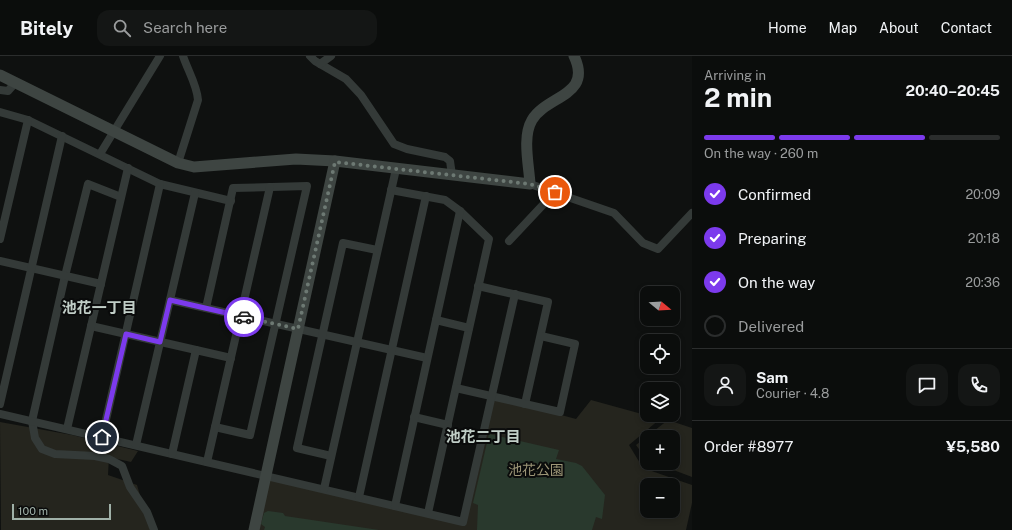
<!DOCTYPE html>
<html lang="en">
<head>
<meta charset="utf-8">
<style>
	body { margin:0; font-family:"Public Sans","Noto Sans JP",sans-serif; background:#141615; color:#f1f3f6; height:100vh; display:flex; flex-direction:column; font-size:15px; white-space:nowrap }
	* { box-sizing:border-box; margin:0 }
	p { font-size:13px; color:#9a9c9d }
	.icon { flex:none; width:22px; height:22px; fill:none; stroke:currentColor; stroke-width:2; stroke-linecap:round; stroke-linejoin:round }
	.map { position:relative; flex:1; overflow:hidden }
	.sheet { display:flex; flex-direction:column; background:#0b0d0c; width:320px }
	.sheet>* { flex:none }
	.needle { width:26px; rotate:108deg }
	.tools { position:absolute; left:640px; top:230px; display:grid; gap:8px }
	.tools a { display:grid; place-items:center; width:40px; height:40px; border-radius:8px; background:#0b0d0c; box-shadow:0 2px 6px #0003,0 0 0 1px #2b2d2d; font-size:20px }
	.scale { position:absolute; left:12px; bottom:10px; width:99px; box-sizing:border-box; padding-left:4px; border:2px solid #a0b1a8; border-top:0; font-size:11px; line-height:14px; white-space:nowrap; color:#a0b1a8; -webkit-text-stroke:3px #0a0b0b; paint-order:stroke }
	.pin { position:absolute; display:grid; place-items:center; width:34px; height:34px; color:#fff; margin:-17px; border:2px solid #fff; border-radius:50%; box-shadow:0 1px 4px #0007 }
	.courier { position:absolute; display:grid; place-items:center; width:40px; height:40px; margin:-20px; border:3px solid #7c3aed; border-radius:50%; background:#fff; color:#222; box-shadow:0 1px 5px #0007 }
	.head em { font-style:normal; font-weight:700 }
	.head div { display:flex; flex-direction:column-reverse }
	.head { display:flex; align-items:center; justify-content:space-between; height:68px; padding:0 12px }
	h1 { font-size:26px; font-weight:700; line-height:30px }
	.bar { display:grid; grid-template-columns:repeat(4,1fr); gap:6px 4px; align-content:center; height:48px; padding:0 12px }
	.bar i { height:5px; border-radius:3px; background:#2b2d2d }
	.bar .active { background:#7c3aed }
	.bar p { grid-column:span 4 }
	.line { display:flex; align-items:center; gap:10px; padding:0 12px; border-top:1px solid #2b2d2d }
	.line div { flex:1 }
	.round { display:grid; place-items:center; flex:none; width:42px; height:42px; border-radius:12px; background:#141615 }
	ol { padding:0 12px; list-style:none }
	li { display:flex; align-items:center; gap:12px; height:44px }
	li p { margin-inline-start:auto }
	li .icon { padding:4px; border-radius:50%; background:#7c3aed; color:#fff; stroke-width:4 }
	li:last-child { color:#9a9c9d }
	li i { width:22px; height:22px; border:2px solid #2b2d2d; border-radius:50% }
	header { display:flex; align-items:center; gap:24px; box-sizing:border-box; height:56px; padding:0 20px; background:#0b0d0c; border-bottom:1px solid #2b2d2d }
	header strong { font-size:19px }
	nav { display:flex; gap:22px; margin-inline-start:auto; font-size:14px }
	.search { width:280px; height:36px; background:#141615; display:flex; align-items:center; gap:10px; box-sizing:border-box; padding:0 14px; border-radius:12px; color:#9a9c9d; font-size:15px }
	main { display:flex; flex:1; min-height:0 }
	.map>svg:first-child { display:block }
	.green { fill:#25251e; fill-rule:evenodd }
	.water { fill:#29392d }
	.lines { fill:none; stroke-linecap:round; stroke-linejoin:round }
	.street { stroke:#343a38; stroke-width:8 }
	.secondary { stroke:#3e4542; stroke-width:11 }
	.done { stroke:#6d7973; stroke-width:4; stroke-dasharray:0 7.2 }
	.route { stroke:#7c3aed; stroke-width:5 }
	.labels { text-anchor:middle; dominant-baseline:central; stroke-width:4; stroke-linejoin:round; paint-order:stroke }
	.park-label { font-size:14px; fill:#9d9677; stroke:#0a0b0b }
	.neighbourhood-label { font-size:15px; font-weight:bold; fill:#c1cec7; stroke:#0a0b0b }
</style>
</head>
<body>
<header>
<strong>Bitely</strong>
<div class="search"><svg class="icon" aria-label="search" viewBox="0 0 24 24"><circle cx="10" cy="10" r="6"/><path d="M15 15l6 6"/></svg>Search here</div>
<nav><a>Home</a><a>Map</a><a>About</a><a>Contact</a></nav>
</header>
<main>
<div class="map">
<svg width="692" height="474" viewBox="0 0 692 474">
	<rect width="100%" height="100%" fill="#0f1110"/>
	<g class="green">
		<path d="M491,340L576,363L591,344L660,363L629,389L643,412L692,429V447L686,474H254L266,419L463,465ZM647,429H673V455H647Z"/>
		<path d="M668,364L692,372V421L655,407H673V381H647V404L636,389Z"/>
		<path d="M0,366L72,379L138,395L131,406L109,401L108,419L137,429L150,474H1Z"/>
	</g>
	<g class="water">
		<path d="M489,378L559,394L556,403L576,407L582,410L605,439L602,463L596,461L592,474H477L478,449L473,447Z"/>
		<path d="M268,455L283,457L285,460L379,474H264L265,471L261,468L264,457Z"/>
	</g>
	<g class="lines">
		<g class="street">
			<path d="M310,0L315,5L346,23L361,39L394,88L407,93L445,101L450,105L452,119"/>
			<path d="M320,8L331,0"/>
			<path d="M0,34L8,35L15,27"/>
			<path d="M0,56L28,64L160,128L231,145"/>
			<path d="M100,98L160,0"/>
			<path d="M178,107L198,44C197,29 188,15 183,0"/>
			<path d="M530,128L614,157L643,187L658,193L692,157"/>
			<path d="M391,134L445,144L460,155L489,183L428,457"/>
			<path d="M121,141L88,128L65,220L32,365L35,382L42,393L55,398L95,400L109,403L122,410L130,431L147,456L154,474"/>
			<path d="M0,183L28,64"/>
			<path d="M509,185L555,136"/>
			<path d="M0,205L101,228"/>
			<path d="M478,230L548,246L525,348"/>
			<path d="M170,244L427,302"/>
			<path d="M206,252L233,132L307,130L250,379L215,371"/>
			<path d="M436,264L469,272"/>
			<path d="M91,270L231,302"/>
			<path d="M456,332L560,356L575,288L541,280"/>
			<path d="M0,348L62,80"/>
			<path d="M0,358L463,466L515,238"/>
			<path d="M414,361L448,369"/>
			<path d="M67,373L128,112"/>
			<path d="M102,381L160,128"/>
			<path d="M136,389L195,137"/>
			<path d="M172,398L196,294"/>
			<path d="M331,400L297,392L343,187L377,194"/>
			<path d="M207,406L270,131"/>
			<path d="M324,433L396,113"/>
			<path d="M359,441L426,140"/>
			<path d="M395,450L460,155"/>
		</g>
		<g class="secondary">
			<path d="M0,19L178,107L194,111L296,103L335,105L530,128C529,109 522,81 532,64C547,39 593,40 574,0"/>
			<path d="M254,474L335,105"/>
		</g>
	</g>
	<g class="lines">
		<path class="done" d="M244,261L298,273L335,106L530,128L555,136"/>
		<path class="route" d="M102,381L126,278L160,286L170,244L244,261"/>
	</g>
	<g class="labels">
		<g class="park-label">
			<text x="536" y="414">池花公園</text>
		</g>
		<g class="neighbourhood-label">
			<text x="99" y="251">池花一丁目</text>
			<text x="483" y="380">池花二丁目</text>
		</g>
	</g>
</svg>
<div class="tools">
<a><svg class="needle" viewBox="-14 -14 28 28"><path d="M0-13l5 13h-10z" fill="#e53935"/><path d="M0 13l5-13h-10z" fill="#9a9c9d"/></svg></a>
<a><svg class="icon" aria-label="locate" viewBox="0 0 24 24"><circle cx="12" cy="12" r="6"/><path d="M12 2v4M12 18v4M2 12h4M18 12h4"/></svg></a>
<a><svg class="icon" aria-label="layers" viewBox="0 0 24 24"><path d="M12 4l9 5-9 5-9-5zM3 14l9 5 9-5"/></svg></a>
<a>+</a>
<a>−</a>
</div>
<div class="scale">100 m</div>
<div class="pin" style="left:555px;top:136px;background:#ea580c"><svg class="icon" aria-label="bag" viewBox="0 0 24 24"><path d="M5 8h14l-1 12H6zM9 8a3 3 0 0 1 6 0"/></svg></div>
<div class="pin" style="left:102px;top:381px;background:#1f2937"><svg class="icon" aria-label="home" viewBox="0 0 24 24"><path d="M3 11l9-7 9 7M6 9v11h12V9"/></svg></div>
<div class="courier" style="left:244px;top:261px"><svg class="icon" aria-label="car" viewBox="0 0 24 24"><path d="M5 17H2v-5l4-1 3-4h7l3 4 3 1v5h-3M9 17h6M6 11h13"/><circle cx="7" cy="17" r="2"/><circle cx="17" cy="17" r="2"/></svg></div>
</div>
<section class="sheet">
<div class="head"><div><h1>2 min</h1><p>Arriving in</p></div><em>20:40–20:45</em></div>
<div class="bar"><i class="active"></i><i class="active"></i><i class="active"></i><i></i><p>On the way · 260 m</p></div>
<ol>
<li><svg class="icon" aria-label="check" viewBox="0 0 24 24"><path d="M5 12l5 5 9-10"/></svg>Confirmed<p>20:09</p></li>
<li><svg class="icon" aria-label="check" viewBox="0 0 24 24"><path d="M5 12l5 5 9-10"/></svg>Preparing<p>20:18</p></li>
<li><svg class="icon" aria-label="check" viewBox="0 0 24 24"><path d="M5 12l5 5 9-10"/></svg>On the way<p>20:36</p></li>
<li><i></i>Delivered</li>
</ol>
<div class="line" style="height:72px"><a class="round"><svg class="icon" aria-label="person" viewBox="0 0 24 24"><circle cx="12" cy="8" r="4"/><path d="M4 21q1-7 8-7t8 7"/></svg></a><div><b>Sam</b><p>Courier · 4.8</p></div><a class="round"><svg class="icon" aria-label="chat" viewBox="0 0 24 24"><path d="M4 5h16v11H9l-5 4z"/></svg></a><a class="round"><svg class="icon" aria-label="phone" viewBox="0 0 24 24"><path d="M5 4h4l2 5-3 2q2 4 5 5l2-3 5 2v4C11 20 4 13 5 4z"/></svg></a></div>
<div class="line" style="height:52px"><div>Order #8977</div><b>¥5,580</b></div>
</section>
</main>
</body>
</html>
